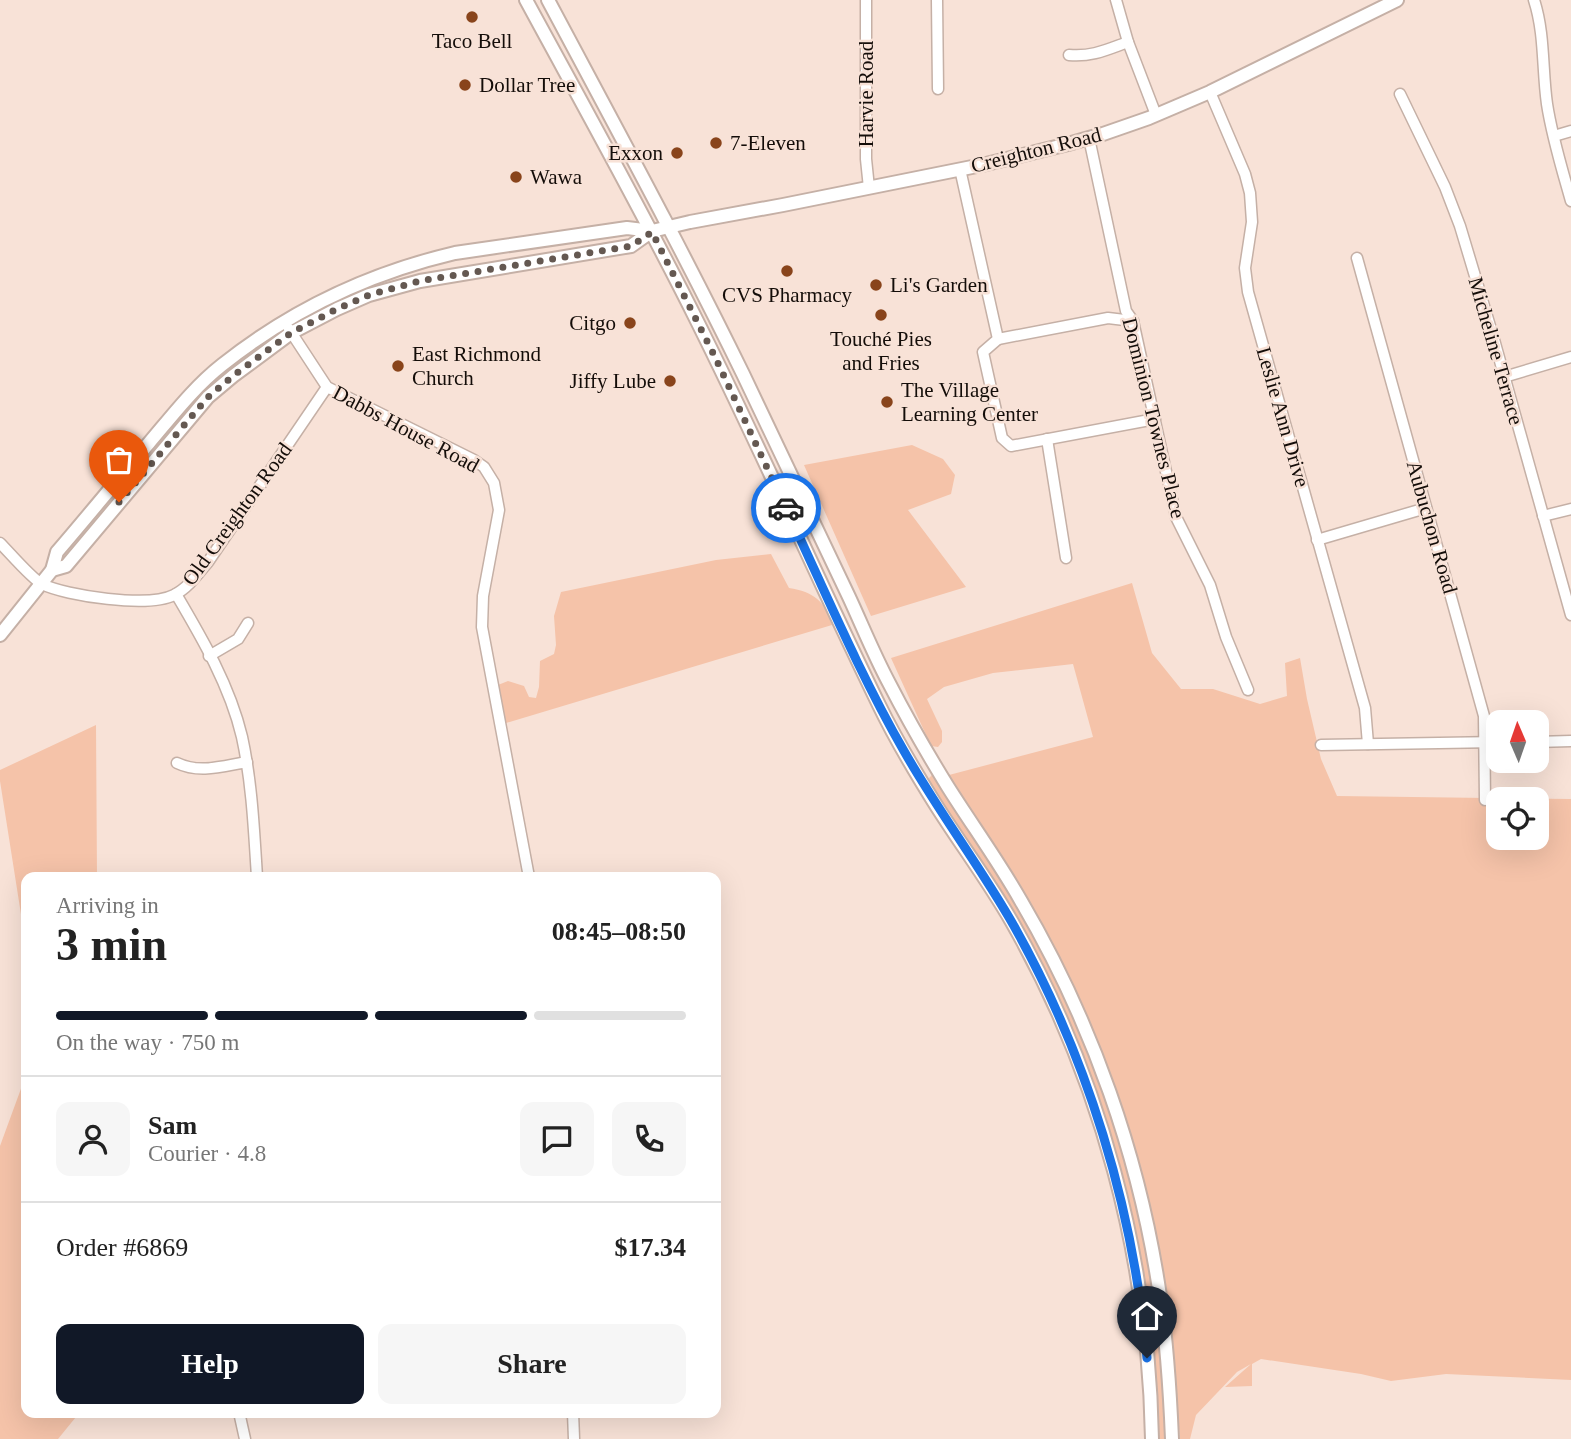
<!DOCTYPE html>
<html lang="en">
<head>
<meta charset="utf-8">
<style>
	body { margin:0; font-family:"Times New Roman",serif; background:#f6f6f6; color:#222; height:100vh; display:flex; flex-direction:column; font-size:26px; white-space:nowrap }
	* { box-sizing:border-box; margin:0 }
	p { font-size:23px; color:#767676 }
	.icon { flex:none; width:38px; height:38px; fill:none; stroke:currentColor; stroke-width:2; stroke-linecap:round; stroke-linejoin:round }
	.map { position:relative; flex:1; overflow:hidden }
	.drawer { position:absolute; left:21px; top:872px; width:700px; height:546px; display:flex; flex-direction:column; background:#fff; border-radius:14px; box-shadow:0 7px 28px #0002 }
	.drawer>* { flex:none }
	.needle { width:46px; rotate:358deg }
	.fabs { position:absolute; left:1486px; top:710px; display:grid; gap:14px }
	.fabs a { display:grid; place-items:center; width:63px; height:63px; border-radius:14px; background:#fff; box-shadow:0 7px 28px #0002; font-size:35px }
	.pin { position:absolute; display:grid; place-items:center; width:60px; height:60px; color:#fff; margin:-72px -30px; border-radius:50% 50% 50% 0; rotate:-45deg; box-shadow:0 0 7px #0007 }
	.pin .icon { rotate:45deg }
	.courier { position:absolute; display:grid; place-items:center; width:70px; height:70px; margin:-35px; border:5px solid #1a73e8; border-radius:50%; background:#fff; color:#222; box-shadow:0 2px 9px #0007 }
	.overview em { font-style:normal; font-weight:700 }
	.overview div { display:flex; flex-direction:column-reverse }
	.overview { display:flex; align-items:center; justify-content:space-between; height:119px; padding:0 35px }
	h1 { font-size:46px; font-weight:700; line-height:52px }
	.bar { display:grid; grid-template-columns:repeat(4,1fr); gap:10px 7px; align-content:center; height:84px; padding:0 35px }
	.bar i { height:9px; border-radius:5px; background:#e0e0e0 }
	.bar .current { background:#111827 }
	.bar p { grid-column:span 4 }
	.line { display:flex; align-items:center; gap:18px; padding:0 35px; border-top:2px solid #e0e0e0 }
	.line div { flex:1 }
	.round { display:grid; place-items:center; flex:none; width:74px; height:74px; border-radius:14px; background:#f6f6f6 }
	.primary-button { display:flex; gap:14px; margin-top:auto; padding:14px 35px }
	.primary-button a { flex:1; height:80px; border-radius:14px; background:#111827; color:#fff; font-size:28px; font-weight:700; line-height:80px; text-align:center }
	.primary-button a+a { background:#f6f6f6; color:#222 }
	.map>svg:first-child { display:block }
	.green { fill:#f5c3a9; fill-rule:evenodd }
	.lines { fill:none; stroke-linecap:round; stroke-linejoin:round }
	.minor-casing { stroke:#c5b0a6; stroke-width:13 }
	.major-casing { stroke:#c5b0a6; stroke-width:16 }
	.minor { stroke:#fff; stroke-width:10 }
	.major { stroke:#fff; stroke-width:12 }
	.done { stroke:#645851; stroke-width:7; stroke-dasharray:0 12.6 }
	.route { stroke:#1a73e8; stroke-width:9 }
	.poi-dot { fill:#89441b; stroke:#f8e2d7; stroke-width:2.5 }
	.labels { text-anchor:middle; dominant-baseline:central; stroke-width:5; stroke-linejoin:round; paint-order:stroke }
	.poi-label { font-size:21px; fill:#140d09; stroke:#f8e2d7; text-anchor:start }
	.street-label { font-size:21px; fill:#140d09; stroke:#f8e2d7 }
</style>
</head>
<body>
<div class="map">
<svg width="1571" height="1439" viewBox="0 0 1571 1439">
	<rect width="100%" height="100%" fill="#f8e2d7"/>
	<g class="green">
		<path d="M912,445L943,459L955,475L951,494L908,510L966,587L871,616L804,465Z"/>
		<path d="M771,554L789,588C814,592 825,601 832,625L506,723L498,685L508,681L524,686L529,697L536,698L539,687L540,661L554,654L556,645L554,616L561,592L716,560Z"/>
		<path d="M1132,583L1152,653L1181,689H1213L1260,704L1287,696L1285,663L1300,658L1307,699L1321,759L1337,796L1571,799V1380L1446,1374L1391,1381L1361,1374L1261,1359L1252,1364V1386L1225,1387L1251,1364L1237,1372L1196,1415L1190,1439H1180C1170,1324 1155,1209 1119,1099C1082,983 1014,878 949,775L1093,737L1073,664L993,673L944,687L927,699L942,731V742L938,747L931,746L891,658ZM1498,800H1536V838H1498Z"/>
		<path d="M96,725L97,877H26V946L0,781V770Z"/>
		<path d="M932,775L936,776L1023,913L1082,1032L1105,1093L1123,1149L1150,1264L1159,1333L1165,1399V1439H1155L1143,1291L1075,1043L930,784L929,778Z"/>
		<path d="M26,1075V1412H80L58,1439H0V1146Z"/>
	</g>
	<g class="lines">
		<g class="minor-casing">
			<g id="minor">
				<path d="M866,0V159L869,188"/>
				<path d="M937,0L938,89"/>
				<path d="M1116,0L1128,42L1156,115"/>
				<path d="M1534,0C1545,34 1542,69 1547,104C1552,137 1562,169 1571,201"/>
				<path d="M1069,55C1092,57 1106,50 1128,42"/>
				<path d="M1210,92L1245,174L1250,193L1252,222L1245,268L1248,292L1365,708L1368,744"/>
				<path d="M1400,94L1445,187L1460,226L1493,336L1571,615"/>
				<path d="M1554,136L1571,131"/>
				<path d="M1089,138L1126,311L1133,321L1176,517L1210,585L1226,637L1248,690"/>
				<path d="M960,169L998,339L983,352L1002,438L1011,446L1155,419"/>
				<path d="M1357,258L1484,716L1485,800"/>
				<path d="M289,329L327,387L474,460L484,467L494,483L499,510L483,596L482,627L529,877"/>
				<path d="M998,339L1108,318L1133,321"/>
				<path d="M1504,377L1571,357"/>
				<path d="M1047,439L1066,558"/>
				<path d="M1543,516L1571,509"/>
				<path d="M1317,540L1426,508"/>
				<path d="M0,543C9,552 32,579 42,584C66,596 149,608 174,595C188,588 198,574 208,562L327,387"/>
				<path d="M176,594C202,638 230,686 242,737C252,783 254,830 257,877"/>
				<path d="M209,656L238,639L248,623"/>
				<path d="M1536,742L1571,741"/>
				<path d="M1321,745L1498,742"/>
				<path d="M177,763C200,774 223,766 247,762"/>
				<path d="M239,1412L245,1439"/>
				<path d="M573,1412L574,1439"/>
			</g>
		</g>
		<g class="major-casing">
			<g id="major">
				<path d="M526,0C584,107 644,214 698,323C761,449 817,578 879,705C895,738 914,770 934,802C959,842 988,880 1012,922C1101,1078 1149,1259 1152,1439"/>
				<path d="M548,0C614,124 681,247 743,374C778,448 814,522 849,597C862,625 874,655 889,683C907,718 927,753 948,787C972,825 999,862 1021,901C1092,1022 1140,1158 1160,1296C1167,1344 1170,1391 1172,1439"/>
				<path d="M52,570L66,566L208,397L233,376L291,333L337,309L369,295L420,281L631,246L652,231L690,222L783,205L982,165L1068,144L1103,134L1149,118L1210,92L1397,0"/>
				<path d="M0,635L52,570L57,552C88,516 118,479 149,443C172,416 194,387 222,365C290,311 370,273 455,253L627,228L652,231"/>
			</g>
		</g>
		<use href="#minor" class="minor"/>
		<use href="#major" class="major"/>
	</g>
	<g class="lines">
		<path class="done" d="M119,502L208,397L233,376L291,333L337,309L369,295L420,281L631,246L652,232L715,357L786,508"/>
		<path class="route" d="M786,508C824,589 859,673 904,751C938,811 980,866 1014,926C1088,1058 1133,1207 1147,1358"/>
	</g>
	<g class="poi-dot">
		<circle cx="472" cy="17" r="7"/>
		<circle cx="465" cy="85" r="7"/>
		<circle cx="716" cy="143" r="7"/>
		<circle cx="677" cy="153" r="7"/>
		<circle cx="516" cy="177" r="7"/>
		<circle cx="787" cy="271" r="7"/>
		<circle cx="876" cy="285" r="7"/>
		<circle cx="881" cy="315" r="7"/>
		<circle cx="630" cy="323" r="7"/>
		<circle cx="398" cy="366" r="7"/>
		<circle cx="670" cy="381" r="7"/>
		<circle cx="887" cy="402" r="7"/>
	</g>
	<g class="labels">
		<g class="poi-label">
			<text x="472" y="41" text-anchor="middle">Taco Bell</text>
			<text x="479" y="85">Dollar Tree</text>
			<text x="730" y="143">7-Eleven</text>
			<text x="663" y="153" text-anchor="end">Exxon</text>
			<text x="530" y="177">Wawa</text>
			<text x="890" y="285">Li's Garden</text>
			<text x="787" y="295" text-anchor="middle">CVS Pharmacy</text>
			<text x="616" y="323" text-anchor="end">Citgo</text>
			<text x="881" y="339" text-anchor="middle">Touché Pies<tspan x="881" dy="24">and Fries</tspan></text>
			<text x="412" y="354">East Richmond<tspan x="412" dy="24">Church</tspan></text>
			<text x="656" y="381" text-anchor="end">Jiffy Lube</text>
			<text x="901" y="390">The Village<tspan x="901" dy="24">Learning Center</tspan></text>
		</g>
		<g class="street-label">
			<text transform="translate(866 94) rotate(-90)">Harvie Road</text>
			<text transform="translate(1036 150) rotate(-14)">Creighton Road</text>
			<text transform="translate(1496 351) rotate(74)">Micheline Terrace</text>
			<text transform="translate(1283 417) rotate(74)">Leslie Ann Drive</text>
			<text transform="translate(1154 418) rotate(76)">Dominion Townes Place</text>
			<text transform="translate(406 429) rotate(28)">Dabbs House Road</text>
			<text transform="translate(237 514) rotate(-54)">Old Creighton Road</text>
			<text transform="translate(1432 527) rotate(74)">Aubuchon Road</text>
		</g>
	</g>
</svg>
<div class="fabs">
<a><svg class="needle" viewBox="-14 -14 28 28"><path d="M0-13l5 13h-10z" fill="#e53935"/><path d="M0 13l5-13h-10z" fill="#767676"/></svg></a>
<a><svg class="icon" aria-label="locate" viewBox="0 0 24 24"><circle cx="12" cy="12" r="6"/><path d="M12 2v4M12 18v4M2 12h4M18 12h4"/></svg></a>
</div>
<div class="pin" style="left:119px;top:502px;background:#ea580c"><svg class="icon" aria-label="bag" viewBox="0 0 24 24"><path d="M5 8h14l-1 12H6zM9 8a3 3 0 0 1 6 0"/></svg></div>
<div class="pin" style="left:1147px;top:1358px;background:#1f2937"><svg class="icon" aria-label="home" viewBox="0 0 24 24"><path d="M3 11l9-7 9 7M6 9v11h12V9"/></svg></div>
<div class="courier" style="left:786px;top:508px"><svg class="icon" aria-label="car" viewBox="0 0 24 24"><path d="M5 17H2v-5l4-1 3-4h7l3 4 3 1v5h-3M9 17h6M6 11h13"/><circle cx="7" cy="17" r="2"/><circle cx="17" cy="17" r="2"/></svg></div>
<section class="drawer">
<div class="overview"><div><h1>3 min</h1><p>Arriving in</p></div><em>08:45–08:50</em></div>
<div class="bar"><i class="current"></i><i class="current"></i><i class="current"></i><i></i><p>On the way · 750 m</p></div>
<div class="line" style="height:126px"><a class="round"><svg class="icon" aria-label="person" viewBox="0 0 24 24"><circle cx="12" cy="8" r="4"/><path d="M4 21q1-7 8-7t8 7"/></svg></a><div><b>Sam</b><p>Courier · 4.8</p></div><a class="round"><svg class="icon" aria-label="chat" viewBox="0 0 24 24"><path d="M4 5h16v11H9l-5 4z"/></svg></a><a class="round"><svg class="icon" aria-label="phone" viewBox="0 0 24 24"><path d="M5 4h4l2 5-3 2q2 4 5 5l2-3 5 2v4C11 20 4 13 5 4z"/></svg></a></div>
<div class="line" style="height:91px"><div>Order #6869</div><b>$17.34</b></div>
<div class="primary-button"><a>Help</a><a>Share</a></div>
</section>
</div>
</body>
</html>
